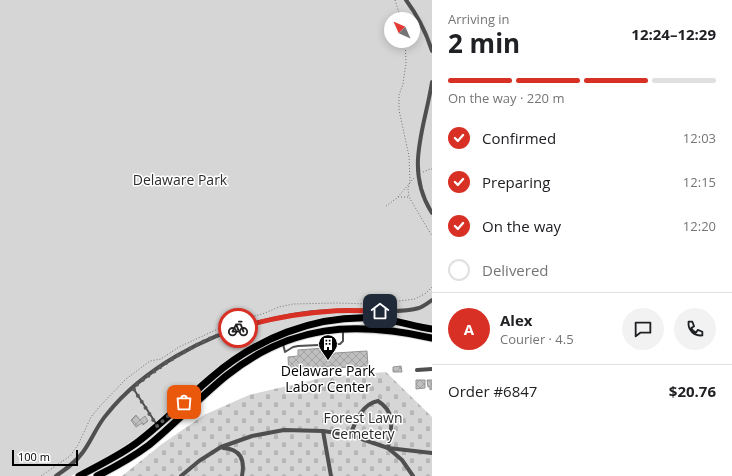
<!DOCTYPE html>
<html lang="en">
<head>
<meta charset="utf-8">
<style>
	body { margin:0; font-family:"Open Sans",sans-serif; background:#f2f2f2; color:#202124; height:100vh; display:flex; flex-direction:column; font-size:15px; white-space:nowrap }
	* { box-sizing:border-box; margin:0 }
	p { font-size:13px; color:#757577 }
	.icon { flex:none; width:22px; height:22px; fill:none; stroke:currentColor; stroke-width:2; stroke-linecap:round; stroke-linejoin:round }
	.map { position:relative; flex:1; overflow:hidden }
	.side { display:flex; flex-direction:column; background:#fff; width:300px }
	.side>* { flex:none }
	.needle { width:26px; rotate:315deg }
	.buttons { position:absolute; left:384px; top:12px; display:grid; gap:8px }
	.buttons a { display:grid; place-items:center; width:36px; height:36px; border-radius:50%; background:#fff; box-shadow:0 2px 10px #0003; font-size:20px }
	.scale { position:absolute; left:12px; bottom:10px; width:66px; box-sizing:border-box; padding-left:4px; border:2px solid #000; border-top:0; font-size:11px; line-height:14px; white-space:nowrap; color:#000; -webkit-text-stroke:3px #fff; paint-order:stroke }
	.pin { position:absolute; display:grid; place-items:center; width:34px; height:34px; color:#fff; margin:-17px; border-radius:8px; box-shadow:0 2px 6px #0006 }
	.courier { position:absolute; display:grid; place-items:center; width:40px; height:40px; margin:-20px; border:3px solid #d93025; border-radius:50%; background:#fff; color:#222; box-shadow:0 1px 5px #0007 }
	.summary em { font-style:normal; font-weight:700 }
	.summary div { display:flex; flex-direction:column-reverse }
	.summary { display:flex; align-items:center; justify-content:space-between; height:68px; padding:0 16px }
	h1 { font-size:26px; font-weight:700; line-height:30px }
	.bar { display:grid; grid-template-columns:repeat(4,1fr); gap:6px 4px; align-content:center; height:48px; padding:0 16px }
	.bar i { height:5px; border-radius:3px; background:#e0e0e0 }
	.bar .selected { background:#d93025 }
	.bar p { grid-column:span 4 }
	.line { display:flex; align-items:center; gap:10px; padding:0 16px; border-top:1px solid #e0e0e0 }
	.line div { flex:1 }
	.round { display:grid; place-items:center; flex:none; width:42px; height:42px; border-radius:21px; background:#f2f2f2 }
	ol { padding:0 16px; list-style:none }
	li { display:flex; align-items:center; gap:12px; height:44px }
	li p { margin-inline-start:auto }
	li .icon { padding:4px; border-radius:50%; background:#d93025; color:#fff; stroke-width:4 }
	li:last-child { color:#757577 }
	li i { width:22px; height:22px; border:2px solid #e0e0e0; border-radius:50% }
	main { display:flex; flex:1; min-height:0 }
	.map>svg:first-child { display:block }
	.cemetery { fill:url(#cemetery-stones) }
	.park { fill:#d6d6d6; fill-rule:evenodd }
	.building { fill:url(#building-cross-hatch); stroke:#939393 }
	.lines { fill:none; stroke-linecap:round; stroke-linejoin:round }
	.trunk-casing { stroke:#dbdbdb; stroke-width:9 }
	.path { stroke:#717171; stroke-width:1; stroke-dasharray:1 2; stroke-linecap:butt }
	.service { stroke:#4f4f4f; stroke-width:2 }
	.minor { stroke:#4f4f4f; stroke-width:4 }
	.trunk { stroke:#000; stroke-width:7 }
	.done { stroke:#595959; stroke-width:4; stroke-dasharray:0 7.2 }
	.route { stroke:#d93025; stroke-width:5 }
	.labels { text-anchor:middle; dominant-baseline:central; stroke-width:3; stroke-linejoin:round; paint-order:stroke }
	.park-label { font-size:14px; fill:#2d2d2d; stroke:#fff }
	.poi-label { font-size:14px; fill:#000; stroke:#fff }
</style>
</head>
<body>
<main>
<div class="map">
<svg width="432" height="476" viewBox="0 0 432 476">
	<defs>
		<pattern id="cemetery-stones" width="16" height="16" patternUnits="userSpaceOnUse"><rect width="16" height="16" fill="#d6d6d6"/><path d="M2 7V4a2 2 0 0 1 4 0v3zM10 15v-3a2 2 0 0 1 4 0v3z" fill="#b6b6b6"/></pattern>
		<pattern id="building-cross-hatch" width="8" height="8" patternUnits="userSpaceOnUse"><rect width="8" height="8" fill="#bfbfbf"/><path d="M0 0l8 8M0 8l8-8" fill="none" stroke="#a2a2a2"/></pattern>
	</defs>
	<rect width="100%" height="100%" fill="#fff"/>
	<path class="cemetery" d="M386,372L432,417V476H122L162,444L204,415L249,395L326,377Z"/>
	<path class="park" d="M0,0H432V325L381,317L284,330L257,342L233,356L207,376L144,433L112,454L71,476H0ZM391,19H413V41H391Z"/>
	<g class="building">
		<path d="M324,348L325,355L335,354V353L367,351L368,366L335,368V366L298,368L299,374L289,375L288,357L298,356V350Z"/>
		<path d="M401,366L402,372H393V367Z"/>
		<path d="M416,380H425V388L416,389Z"/>
		<path d="M427,380H432V389L430,390V387H428Z"/>
		<path d="M136,415L140,420L145,416L148,421L143,425L142,423L136,427L131,420Z"/>
	</g>
	<g class="lines">
		<g class="trunk-casing">
			<g id="trunk">
				<path d="M79,476C99,465 121,455 139,441C165,421 187,398 212,377C256,339 314,315 373,318C393,319 412,326 432,329"/>
				<path d="M97,476C115,467 133,457 149,445C176,423 199,398 226,376C291,324 354,321 432,338"/>
			</g>
		</g>
		<g class="path">
			<path d="M395,0L401,19"/>
			<path d="M405,41L406,63L403,84L399,95V110L409,156L410,181L408,189L409,197L432,236"/>
			<path d="M423,172L430,169H432"/>
			<path d="M398,197H409"/>
			<path d="M386,206L397,198L414,178"/>
			<path d="M41,476L70,456L78,445L91,417L100,406L126,379L150,361L161,359L179,347L233,322L265,313L279,307L293,304L336,303L370,304L391,302L415,299L426,293L432,287"/>
		</g>
		<g class="service">
			<path d="M283,344L285,352L293,347L298,346L340,344L343,341V331"/>
			<path d="M133,388L157,425"/>
		</g>
		<g class="minor">
			<path d="M406,0C418,16 426,32 432,51"/>
			<path d="M432,82C425,128 404,169 432,213"/>
			<path d="M417,370L432,369"/>
			<path d="M323,431L331,476"/>
			<path d="M350,435C356,421 362,404 378,401C397,413 391,429 388,448L432,453"/>
			<path d="M223,448C241,449 245,460 242,476"/>
			<path d="M56,476C66,469 76,462 83,452C92,440 97,425 107,414C143,369 205,335 260,322C284,316 310,311 335,311C353,310 371,311 389,311C399,311 410,311 419,308C424,306 428,303 432,300"/>
			<path d="M181,476L199,461L221,447L252,436L284,430L323,431L350,435L388,448L402,460L413,476"/>
		</g>
		<use href="#trunk" class="trunk"/>
	</g>
	<g class="lines">
		<path class="done" d="M184,402L157,426L133,388C164,362 199,340 238,328"/>
		<path class="route" d="M238,328C268,319 301,313 333,311C348,310 364,311 380,311"/>
	</g>
	<defs>
		<g id="building-pin" transform="scale(1)"><path d="M0 17L-7.5 6A9.5 9.5 0 1 1 7.5 6Z" fill="#000" stroke="#fff"/><path d="M-4-6H4V6H1V3H-1V6H-4ZM-2.5-4.3h1.7v1.8h-1.7ZM.8-4.3h1.7v1.8H.8ZM-2.5-1h1.7V.8h-1.7ZM.8-1h1.7V.8H.8Z" fill="#fff"/></g>
	</defs>
	<g fill-rule="evenodd">
		<use href="#building-pin" x="328" y="344"/>
	</g>
	<g class="labels">
		<g class="park-label">
			<text x="180" y="179">Delaware Park</text>
			<text x="363" y="417">Forest Lawn<tspan x="363" dy="16">Cemetery</tspan></text>
		</g>
		<g class="poi-label">
			<text x="328" y="370">Delaware Park<tspan x="328" dy="16">Labor Center</tspan></text>
		</g>
	</g>
</svg>
<div class="buttons">
<a><svg class="needle" viewBox="-14 -14 28 28"><path d="M0-13l5 13h-10z" fill="#e53935"/><path d="M0 13l5-13h-10z" fill="#757577"/></svg></a>
</div>
<div class="scale">100 m</div>
<div class="pin" style="left:184px;top:402px;background:#ea580c"><svg class="icon" aria-label="bag" viewBox="0 0 24 24"><path d="M5 8h14l-1 12H6zM9 8a3 3 0 0 1 6 0"/></svg></div>
<div class="pin" style="left:380px;top:311px;background:#1f2937"><svg class="icon" aria-label="home" viewBox="0 0 24 24"><path d="M3 11l9-7 9 7M6 9v11h12V9"/></svg></div>
<div class="courier" style="left:238px;top:328px"><svg class="icon" aria-label="bike" viewBox="0 0 24 24"><circle cx="6" cy="16" r="4"/><circle cx="18" cy="16" r="4"/><path d="M6 16l4-8h5l3 8M10 8l3 8H6M13 5h3"/></svg></div>
</div>
<section class="side">
<div class="summary"><div><h1>2 min</h1><p>Arriving in</p></div><em>12:24–12:29</em></div>
<div class="bar"><i class="selected"></i><i class="selected"></i><i class="selected"></i><i></i><p>On the way · 220 m</p></div>
<ol>
<li><svg class="icon" aria-label="check" viewBox="0 0 24 24"><path d="M5 12l5 5 9-10"/></svg>Confirmed<p>12:03</p></li>
<li><svg class="icon" aria-label="check" viewBox="0 0 24 24"><path d="M5 12l5 5 9-10"/></svg>Preparing<p>12:15</p></li>
<li><svg class="icon" aria-label="check" viewBox="0 0 24 24"><path d="M5 12l5 5 9-10"/></svg>On the way<p>12:20</p></li>
<li><i></i>Delivered</li>
</ol>
<div class="line" style="height:72px"><b class="round" style="background:#d93025;color:#fff">A</b><div><b>Alex</b><p>Courier · 4.5</p></div><a class="round"><svg class="icon" aria-label="chat" viewBox="0 0 24 24"><path d="M4 5h16v11H9l-5 4z"/></svg></a><a class="round"><svg class="icon" aria-label="phone" viewBox="0 0 24 24"><path d="M5 4h4l2 5-3 2q2 4 5 5l2-3 5 2v4C11 20 4 13 5 4z"/></svg></a></div>
<div class="line" style="height:52px"><div>Order #6847</div><b>$20.76</b></div>
</section>
</main>
</body>
</html>
